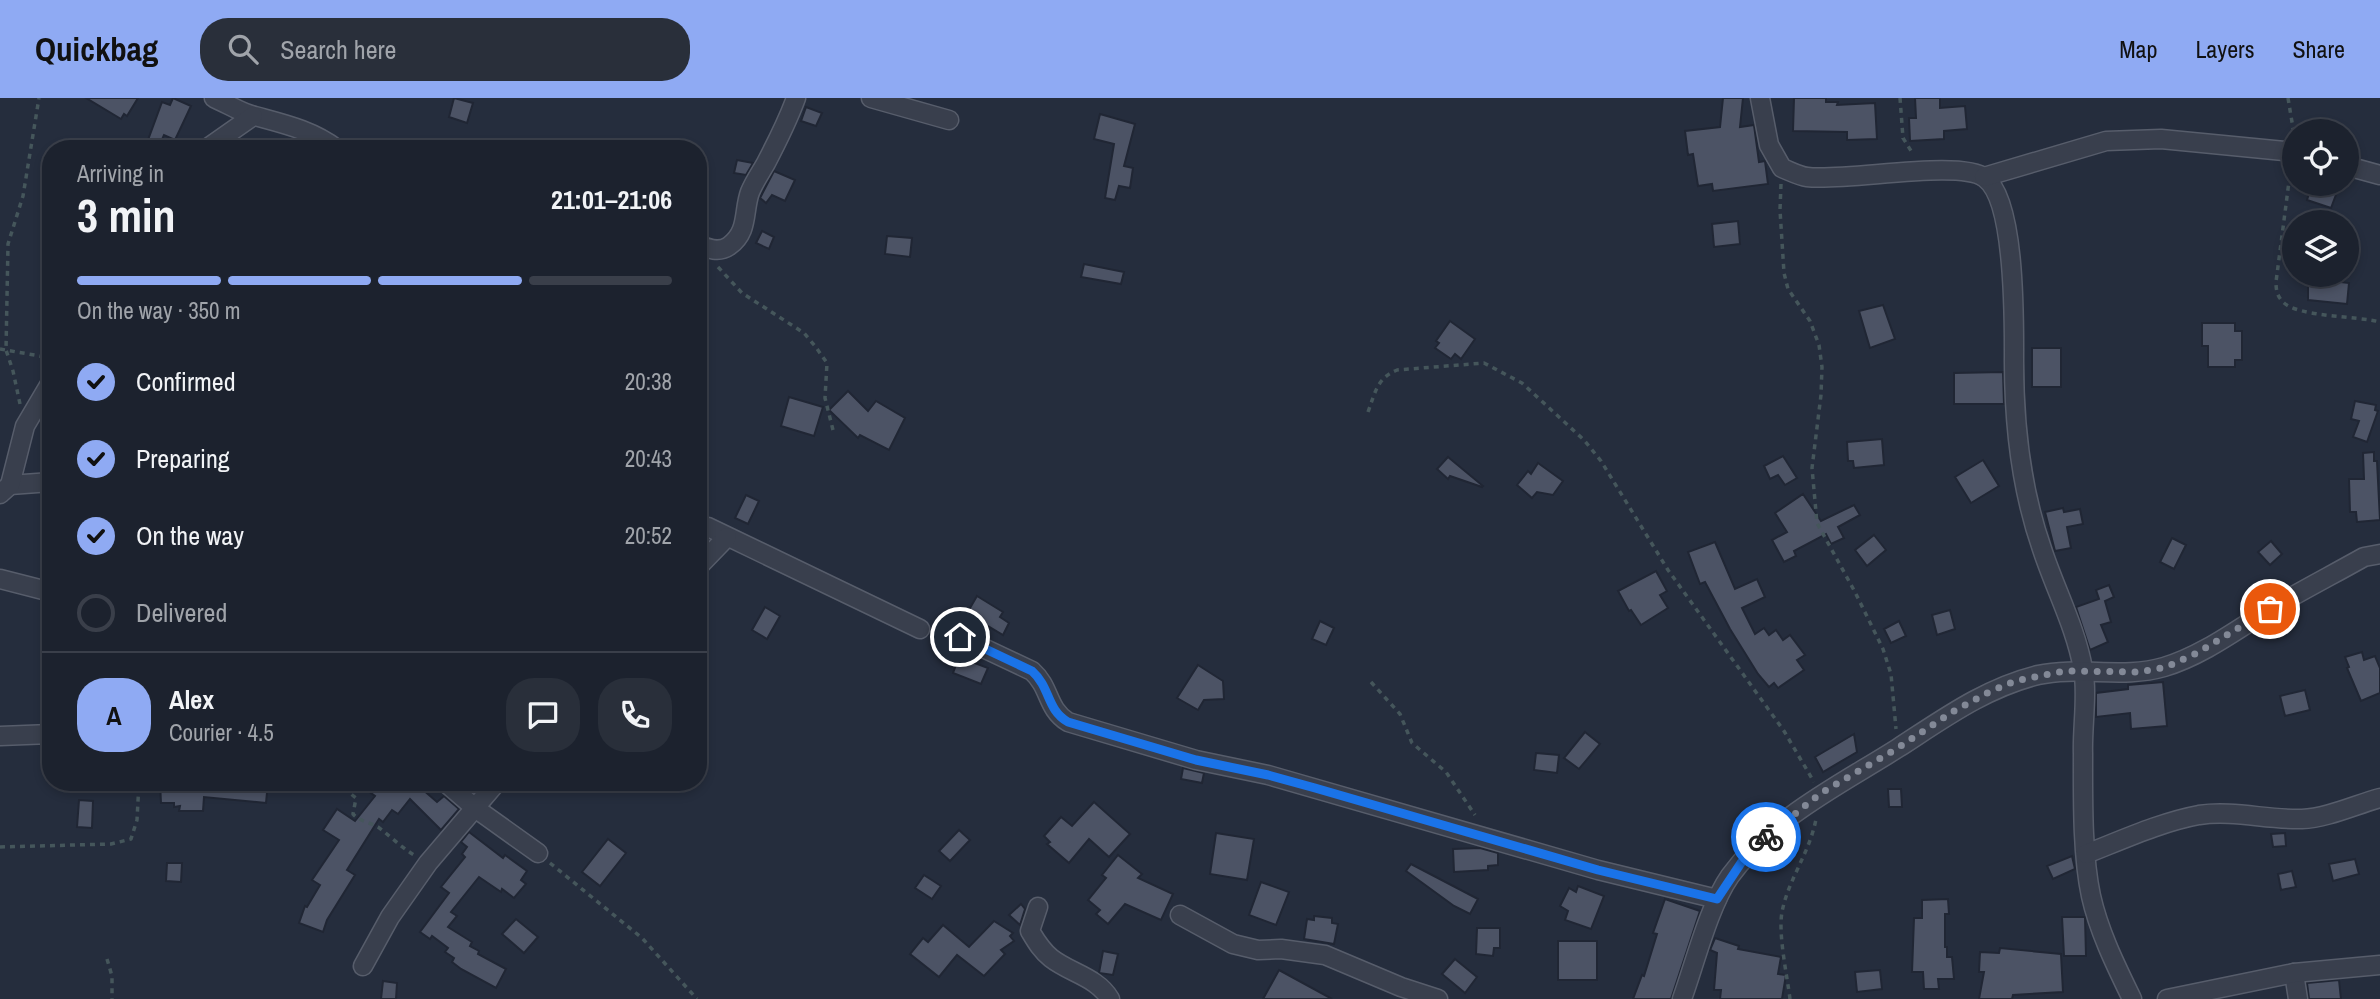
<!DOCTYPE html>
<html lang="en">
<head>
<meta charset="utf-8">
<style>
	body { margin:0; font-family:"Archivo Narrow",sans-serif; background:#292f3a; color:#f1f3f6; height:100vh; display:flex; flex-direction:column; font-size:26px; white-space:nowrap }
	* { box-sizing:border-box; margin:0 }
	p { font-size:23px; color:#a0a4aa }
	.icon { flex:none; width:38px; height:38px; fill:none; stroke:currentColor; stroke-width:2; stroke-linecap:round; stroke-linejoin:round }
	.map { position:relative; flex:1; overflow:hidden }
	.side { position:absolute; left:42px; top:42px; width:665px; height:651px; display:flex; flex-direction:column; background:#1c222e; border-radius:28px; box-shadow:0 4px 10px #0003,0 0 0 2px #3a3f4a }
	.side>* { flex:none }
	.controls { position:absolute; left:2282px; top:21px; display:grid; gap:14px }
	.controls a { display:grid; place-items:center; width:77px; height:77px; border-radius:50%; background:#1c222e; box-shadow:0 4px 10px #0003,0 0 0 2px #3a3f4a; font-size:35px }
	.pin { position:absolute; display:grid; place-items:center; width:60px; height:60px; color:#fff; margin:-30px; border:4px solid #fff; border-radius:50%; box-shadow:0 2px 7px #0007 }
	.courier { position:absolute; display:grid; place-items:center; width:70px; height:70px; margin:-35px; border:5px solid #1a73e8; border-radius:50%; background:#fff; color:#222; box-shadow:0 2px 9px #0007 }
	.overview em { font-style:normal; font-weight:800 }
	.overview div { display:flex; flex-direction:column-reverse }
	.overview { display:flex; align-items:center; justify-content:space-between; height:119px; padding:0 35px }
	h1 { font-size:46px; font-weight:800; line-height:52px }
	.bar { display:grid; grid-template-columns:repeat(4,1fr); gap:10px 7px; align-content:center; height:84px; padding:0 35px }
	.bar i { height:9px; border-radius:5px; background:#3a3f4a }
	.bar .selected { background:#8faaf3 }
	.bar p { grid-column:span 4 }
	.line { display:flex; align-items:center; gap:18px; padding:0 35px; border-top:2px solid #3a3f4a }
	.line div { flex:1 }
	.round { display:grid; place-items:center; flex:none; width:74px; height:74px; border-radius:28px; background:#292f3a }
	ol { padding:0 35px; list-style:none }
	li { display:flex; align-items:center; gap:21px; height:77px }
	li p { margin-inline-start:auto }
	li .icon { padding:7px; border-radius:50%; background:#8faaf3; color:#111; stroke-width:4 }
	li:last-child { color:#a0a4aa }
	li i { width:38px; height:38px; border:4px solid #3a3f4a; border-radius:50% }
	header { display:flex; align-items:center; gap:42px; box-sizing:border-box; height:98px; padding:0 35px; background:#8faaf3; color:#111 }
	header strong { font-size:33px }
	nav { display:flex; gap:38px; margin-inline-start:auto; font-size:24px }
	.search { width:490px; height:63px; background:#292f3a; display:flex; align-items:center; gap:18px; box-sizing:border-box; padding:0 24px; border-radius:28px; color:#a0a4aa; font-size:26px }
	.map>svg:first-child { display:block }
	.building { fill:#4c5365; stroke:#202634; stroke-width:2 }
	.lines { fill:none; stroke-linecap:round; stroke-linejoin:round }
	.minor-casing { stroke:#575d6b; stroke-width:21 }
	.path { stroke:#45565b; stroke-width:3.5; stroke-dasharray:5 5; stroke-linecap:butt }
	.minor { stroke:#393f4d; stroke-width:18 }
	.done { stroke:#838997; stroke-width:7; stroke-dasharray:0 12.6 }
	.route { stroke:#1a73e8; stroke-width:9 }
</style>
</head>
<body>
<header>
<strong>Quickbag</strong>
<div class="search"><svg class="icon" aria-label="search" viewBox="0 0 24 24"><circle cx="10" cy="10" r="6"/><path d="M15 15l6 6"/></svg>Search here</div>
<nav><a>Map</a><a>Layers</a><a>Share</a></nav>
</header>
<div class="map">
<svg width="2380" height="901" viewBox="0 0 2380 901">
	<rect width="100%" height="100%" fill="#252d3d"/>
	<g class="building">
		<path d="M86,0H138L127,18L124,16L121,21Z"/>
		<path d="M173,0L191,8L175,42L164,37L160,46L148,42L162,4L170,7Z"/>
		<path d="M454,0L473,5L467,25L449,19Z"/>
		<path d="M1723,0H1743L1740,29L1754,27L1759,64L1765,63L1768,86L1713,93L1712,86L1698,88L1693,56L1688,57L1685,33L1720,29Z"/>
		<path d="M1794,0H1826V4H1838L1837,7L1875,5L1877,41L1847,42V34L1793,33Z"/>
		<path d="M1915,0H1940V10L1965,8L1967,31L1944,33V41L1910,43L1909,20H1916Z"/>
		<path d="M806,9L822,15L816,28L801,23Z"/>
		<path d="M1100,16L1135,26L1124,68L1133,70L1130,90L1119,88L1115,102L1105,100L1114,46L1094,41Z"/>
		<path d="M737,62L753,65L746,77L734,75Z"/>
		<path d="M774,73L795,82L785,103L772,97L766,105L760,100Z"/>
		<path d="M2312,86H2340L2331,110L2307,102Z"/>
		<path d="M1738,123L1740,146L1714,149L1712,126Z"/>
		<path d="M762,133L774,139L769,151L756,145Z"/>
		<path d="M887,138L912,140L910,159L885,156Z"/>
		<path d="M1084,166L1124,174L1121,186L1081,179Z"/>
		<path d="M2308,177H2324L2325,182L2349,185L2347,206L2308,202Z"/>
		<path d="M1883,207L1895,241L1870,250L1859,213Z"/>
		<path d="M1450,223L1475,241L1461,261L1455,256L1451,261L1435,250L1439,245L1436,243Z"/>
		<path d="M2202,225H2235V233H2242V262H2235V269H2208V248H2202Z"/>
		<rect x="2032" y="250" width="29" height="39"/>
		<path d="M2003,274L2004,306H1954V275Z"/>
		<path d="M848,293L868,313L876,303L905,320L889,352L860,337L858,340L829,312Z"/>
		<path d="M789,299L823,309L814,338L781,328Z"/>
		<path d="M2355,303L2376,307L2375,312L2378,313L2367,344L2353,339L2359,323L2351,321Z"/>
		<path d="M1882,341L1884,367L1854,370L1853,363H1848L1847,344Z"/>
		<path d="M2374,354V363H2377L2380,422L2357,424L2356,414H2350L2349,381H2364L2363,355Z"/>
		<path d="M1783,358L1797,380L1785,387L1778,377L1770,381L1764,368Z"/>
		<path d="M1448,359L1483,388L1482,389L1450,378L1448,381L1437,371Z"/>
		<path d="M1983,362L1999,388L1971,405L1955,379Z"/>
		<path d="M1538,365L1563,383L1553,397L1537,394L1532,400L1517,387L1528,373L1531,376Z"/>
		<path d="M1803,396L1821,423L1854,407L1860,417L1838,429L1844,440L1831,446L1826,436L1794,453L1796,458L1784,464L1772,442L1787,434L1775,415Z"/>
		<path d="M746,397L759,403L748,426L735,420Z"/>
		<path d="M2063,410L2064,414L2080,411L2083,426L2067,429L2071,450L2055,453L2045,414Z"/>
		<path d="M1874,437L1886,452L1867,468L1855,452Z"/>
		<path d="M2172,440L2186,447L2174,471L2160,464Z"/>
		<path d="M2271,443L2282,456L2270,467L2258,454Z"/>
		<path d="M1715,444L1735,491L1757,481L1765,499L1742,510L1755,536L1764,530L1769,537L1776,532L1783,542L1790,537L1805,557L1797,562L1804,572L1778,590L1774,585L1769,589L1758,576L1730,531L1705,484L1700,486L1688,454Z"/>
		<path d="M1656,473L1667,493L1660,497L1668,510L1641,527L1631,512L1629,513L1618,493Z"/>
		<path d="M2109,487L2114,499L2105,503L2111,524L2101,527L2108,544L2090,552L2076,509L2099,501L2096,492Z"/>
		<path d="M977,498L1003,514L1000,519L1009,525L1003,537L986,527L982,535L963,522Z"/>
		<path d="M765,509L780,518L767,541L752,532Z"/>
		<path d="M1950,512L1955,531L1937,537L1932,517Z"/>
		<path d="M1320,523L1334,530L1326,547L1312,541Z"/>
		<path d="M1899,523L1906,538L1891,545L1884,531Z"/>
		<path d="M2362,554L2364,562L2375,558L2380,570V595L2361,603L2347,570L2349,569L2345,559Z"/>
		<path d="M959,559L988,570L981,586L953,575Z"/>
		<path d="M1198,567L1223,583L1224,601L1204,602L1198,612L1177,600Z"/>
		<path d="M2163,584L2167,628L2131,631L2130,615L2096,619V595L2128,591V587Z"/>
		<path d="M2305,592L2310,612L2285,618L2280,598Z"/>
		<path d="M1585,634L1600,646L1579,671L1564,660Z"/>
		<path d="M1854,636L1857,654L1823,674L1815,659Z"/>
		<path d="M1536,655L1559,657L1557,675L1534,672Z"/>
		<path d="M1183,670L1204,675L1202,685L1181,681Z"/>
		<path d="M183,684H268L266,705L204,699L203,713H179L180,708L174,709V705H161L160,685Z"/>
		<path d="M380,684H414L437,704L444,698L459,711L441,732L410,701L398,716L392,712L383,724L379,721L347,772L355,777L327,822L323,834L299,825L305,808L307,809L320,787L312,782L339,742L323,732L337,711L355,723L375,698L371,695Z"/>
		<path d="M1888,691H1901L1902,709H1889Z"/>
		<path d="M79,702L93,703L92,730L77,729Z"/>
		<path d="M1094,704L1130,736L1109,759L1089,741L1069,765L1047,746L1050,744L1044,738L1061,719L1072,728Z"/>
		<path d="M959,732L970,742L950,763L939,753Z"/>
		<path d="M469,734L503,760L505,757L527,773L521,782L526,786L514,800L502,791L501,794L479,779L451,814L457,818L448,829L472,844L470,848L479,853L478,856L506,871L496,890L461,871L452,864L454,860L445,854L448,850L432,838L430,841L420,834L449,795L441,789L465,759L462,756L467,749L461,744Z"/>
		<path d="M1216,735L1254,741L1247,782L1210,776Z"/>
		<path d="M2285,735L2286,748L2273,749L2271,736Z"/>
		<path d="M608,741L626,755L600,788L582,774Z"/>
		<path d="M1785,741L1797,755L1786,765L1774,750Z"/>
		<path d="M1480,750L1498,755V767L1488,768V772L1454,774L1453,751Z"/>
		<path d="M1118,757L1142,776L1138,780L1173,796L1161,822L1125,806L1108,826L1096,816L1100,812L1088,802L1106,780L1102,777Z"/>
		<path d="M2072,758L2075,771L2053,781L2047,768Z"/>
		<path d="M2355,761L2359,776L2333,783L2329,766Z"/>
		<path d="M167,765H182L181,784L166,783Z"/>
		<path d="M1411,766L1478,801L1470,816L1454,808L1406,773Z"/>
		<path d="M2292,773L2296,789L2281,792L2278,776Z"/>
		<path d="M924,777L941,788L932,801L915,790Z"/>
		<path d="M1261,784L1289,794L1276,827L1249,817Z"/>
		<path d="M1578,788L1604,798L1591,831L1565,822L1568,813L1560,808L1569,790L1576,794Z"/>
		<path d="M1665,801L1700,813L1671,901H1633L1642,877L1644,878L1657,836L1653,835Z"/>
		<path d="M1948,801L1949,816H1945V849H1947V859H1952L1954,881H1938L1939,891H1924L1923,874H1912L1914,820H1922V802Z"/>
		<path d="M1021,806L1025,811L1020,827L1009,817Z"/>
		<path d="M1314,818L1332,820V825L1338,826L1334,846L1304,841L1307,821L1314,822Z"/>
		<path d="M2062,819H2085L2086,858H2064Z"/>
		<path d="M516,821L538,839L524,855L502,836Z"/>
		<path d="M994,823L1013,835L1010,838L1014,843L1001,852L1005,856L984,878L957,857L939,879L910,856L923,840L928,844L943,827L969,849Z"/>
		<path d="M1477,830H1500V850H1494L1493,858L1476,856Z"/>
		<path d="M1715,840L1739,848L1738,851L1781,859L1778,876L1786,877L1782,901H1720L1721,892H1714L1717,855L1710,852Z"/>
		<rect x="1558" y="843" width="39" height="39"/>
		<path d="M2000,850L2061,856L2063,894L2013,897L2012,901H1979L1984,874H1979L1980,854L1999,855Z"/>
		<path d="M1103,853L1118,856L1113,877L1099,875Z"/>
		<path d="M1455,861L1477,879L1465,895L1442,876Z"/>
		<path d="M1279,872L1332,901H1263Z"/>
		<path d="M1880,872L1882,891L1857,894L1855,874Z"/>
		<path d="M2339,882L2341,901H2309L2307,885Z"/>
		<path d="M383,883L397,885L396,901H381Z"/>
	</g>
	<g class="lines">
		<g class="minor-casing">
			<g id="minor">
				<path d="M214,0C228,6 241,15 255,18C284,26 312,32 337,51"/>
				<path d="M871,0L949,22"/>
				<path d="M1760,0L1769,47L1782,70C1790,73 1799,78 1807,79C1846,84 1960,61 1985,80C2016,103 2014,225 2014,264C2014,328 2021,391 2042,451C2055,491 2076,530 2083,571C2088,595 2082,630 2083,656C2083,699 2082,756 2091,798C2099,834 2116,868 2132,901"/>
				<path d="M206,51L253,18"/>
				<path d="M2347,68L2380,77"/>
				<path d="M1984,79L2106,43L2161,41L2294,54"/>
				<path d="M698,146C708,151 719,155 729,148C749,134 743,113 750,94C754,84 761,74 766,65C777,44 788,22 796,0"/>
				<path d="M10,387L51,384"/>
				<path d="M0,396L10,387L25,328L51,284"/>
				<path d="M698,427L708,429L920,531"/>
				<path d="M698,469L727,439"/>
				<path d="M0,481L51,494"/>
				<path d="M960,539L1032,573C1051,590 1046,610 1068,624L1196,662L1268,677L1598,772L1717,801"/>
				<path d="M0,638L51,636"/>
				<path d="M445,684L475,710L538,755"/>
				<path d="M2086,756C2122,742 2161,724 2199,717C2234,712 2267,722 2302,721C2327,720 2355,707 2380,700"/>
				<path d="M1038,809L1030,833C1036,843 1041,852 1051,860C1070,875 1097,879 1110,901"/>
				<path d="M1180,817L1233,846L1258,852L1281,851L1325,857L1401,889L1438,901"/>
				<path d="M363,868L390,819L428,765L497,684"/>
				<path d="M2294,875L2298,901"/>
				<path d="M1682,901C1695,865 1709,808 1730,778C1773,719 1838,688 1898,650C1943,621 1985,590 2038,577C2080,568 2123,581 2164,569C2201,558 2235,533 2267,513C2299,494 2332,477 2364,459L2380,456"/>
				<path d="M2167,901L2294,875L2380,867"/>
			</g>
		</g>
		<g class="path">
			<path d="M1900,0L1903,40L1913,56"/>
			<path d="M2288,0L2294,36"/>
			<path d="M2291,68L2276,184C2276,192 2277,198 2283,204C2297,219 2358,218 2380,224"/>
			<path d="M1781,86L1780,112L1784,175L1788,191L1810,223L1819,247L1822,269L1821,297L1812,370L1817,425L1855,494L1883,551L1891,576L1896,631"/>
			<path d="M718,169L742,195L804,235L815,248L827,265L825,300L833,332"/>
			<path d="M0,251L51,260"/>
			<path d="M20,306L13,273L6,252L8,146L23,98L39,0"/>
			<path d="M1368,314C1375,295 1377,280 1397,272L1484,265L1522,285L1584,342L1601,363L1668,472L1784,633L1814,684"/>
			<path d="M1371,584L1400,616L1412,645L1446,674L1475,717"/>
			<path d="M336,684L356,700L353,716C359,723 369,724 378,729C390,738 401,749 414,757"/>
			<path d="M0,749L111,746L131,741L137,722L139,684"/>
			<path d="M550,765L642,840L697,901"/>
			<path d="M107,861L112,878V901"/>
			<path d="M1790,901C1787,877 1778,836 1782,814C1788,782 1810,754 1816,721"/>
		</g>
		<use href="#minor" class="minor"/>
	</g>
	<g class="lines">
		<path class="done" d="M1766,739L1821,695L1896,651L1954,613L1989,594L2015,583L2064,573L2140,574L2166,569L2197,555L2270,511"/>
		<path class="route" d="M960,539L1032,573C1051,590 1046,611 1068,624L1196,662L1268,677L1315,690L1598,772L1717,801L1743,762L1766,739"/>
	</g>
</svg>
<div class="controls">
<a><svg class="icon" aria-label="locate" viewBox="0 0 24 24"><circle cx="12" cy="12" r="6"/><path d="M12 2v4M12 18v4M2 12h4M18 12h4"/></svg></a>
<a><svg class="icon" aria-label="layers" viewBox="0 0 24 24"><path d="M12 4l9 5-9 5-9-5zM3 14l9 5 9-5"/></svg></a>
</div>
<div class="pin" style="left:2270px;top:511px;background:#ea580c"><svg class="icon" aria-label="bag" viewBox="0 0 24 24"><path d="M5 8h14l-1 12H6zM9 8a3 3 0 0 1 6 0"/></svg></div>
<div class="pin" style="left:960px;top:539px;background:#1f2937"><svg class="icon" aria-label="home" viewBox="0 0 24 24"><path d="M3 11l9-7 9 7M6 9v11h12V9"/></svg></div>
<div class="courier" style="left:1766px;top:739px"><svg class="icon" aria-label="bike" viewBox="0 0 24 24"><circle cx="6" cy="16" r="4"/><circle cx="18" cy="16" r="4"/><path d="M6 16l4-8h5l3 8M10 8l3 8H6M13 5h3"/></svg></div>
<section class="side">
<div class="overview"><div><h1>3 min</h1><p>Arriving in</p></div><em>21:01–21:06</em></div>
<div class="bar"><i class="selected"></i><i class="selected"></i><i class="selected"></i><i></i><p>On the way · 350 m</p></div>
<ol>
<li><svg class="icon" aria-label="check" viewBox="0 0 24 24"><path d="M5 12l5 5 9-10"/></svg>Confirmed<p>20:38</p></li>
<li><svg class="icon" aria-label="check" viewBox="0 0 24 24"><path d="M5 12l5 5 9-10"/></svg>Preparing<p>20:43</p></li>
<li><svg class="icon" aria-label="check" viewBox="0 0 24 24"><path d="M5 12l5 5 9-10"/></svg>On the way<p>20:52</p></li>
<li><i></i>Delivered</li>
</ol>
<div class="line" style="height:126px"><b class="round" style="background:#8faaf3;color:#111">A</b><div><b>Alex</b><p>Courier · 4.5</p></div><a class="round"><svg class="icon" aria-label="chat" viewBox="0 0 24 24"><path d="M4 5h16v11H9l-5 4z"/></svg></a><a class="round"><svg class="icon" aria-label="phone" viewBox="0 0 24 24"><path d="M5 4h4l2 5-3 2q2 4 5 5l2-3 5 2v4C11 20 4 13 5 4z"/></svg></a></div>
</section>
</div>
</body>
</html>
